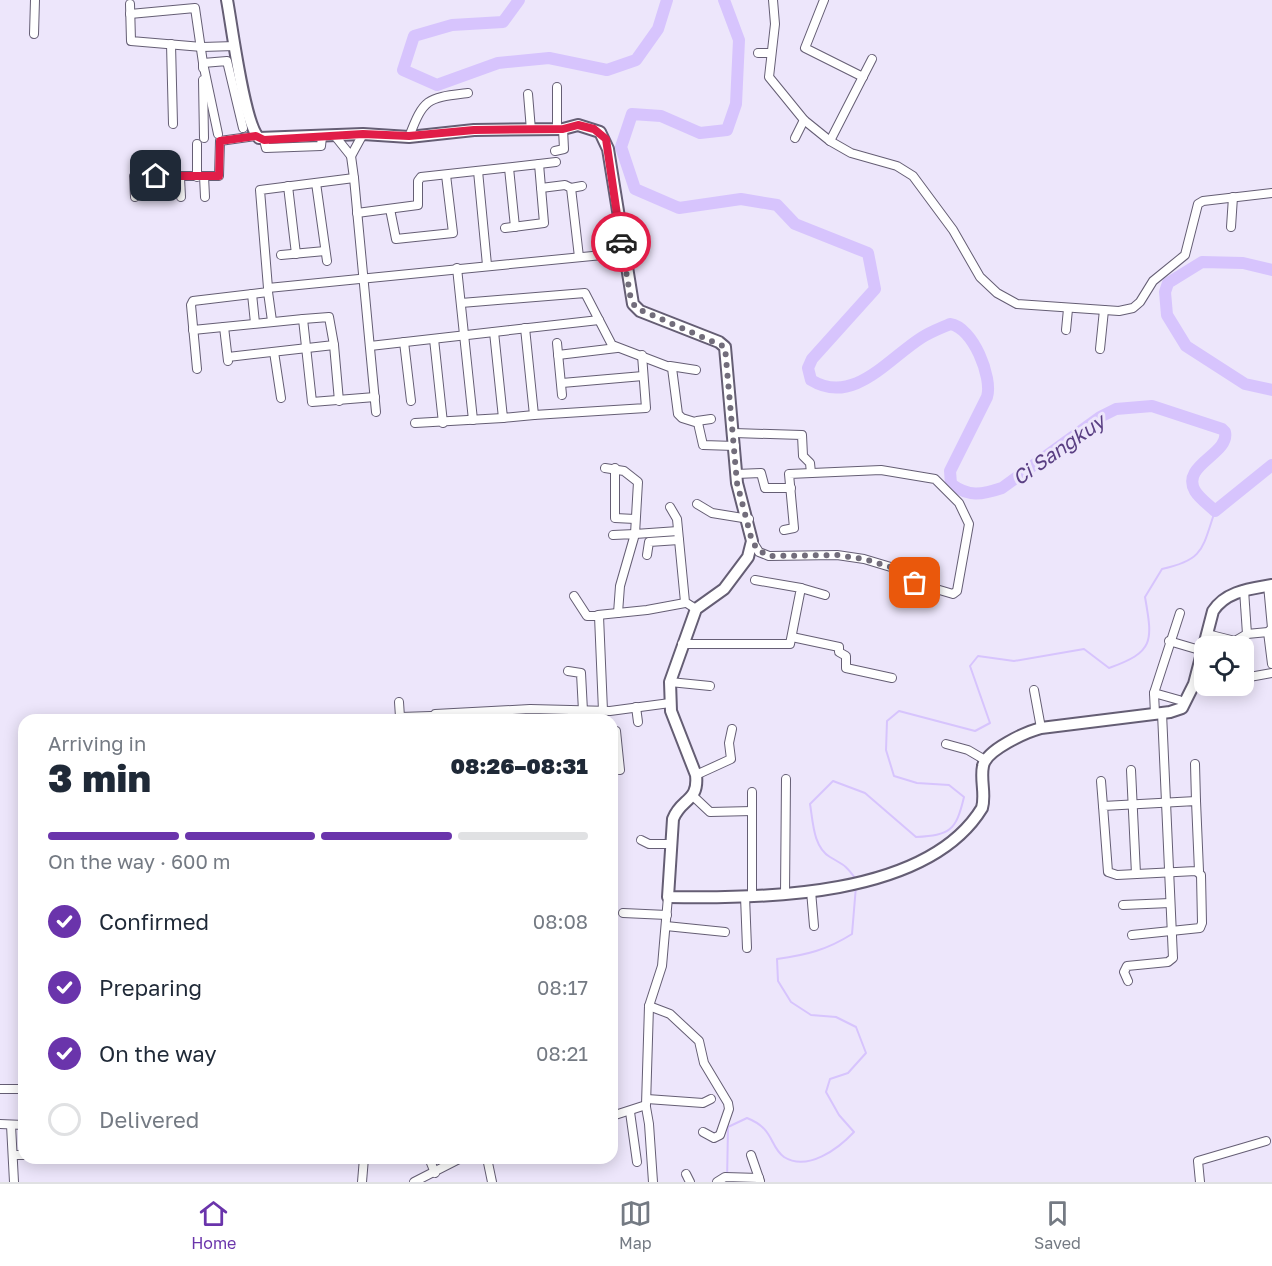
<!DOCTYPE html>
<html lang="en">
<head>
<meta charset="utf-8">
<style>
	body { margin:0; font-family:"Golos Text",sans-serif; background:#f2f2f3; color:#1f2937; height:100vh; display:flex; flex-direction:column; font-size:22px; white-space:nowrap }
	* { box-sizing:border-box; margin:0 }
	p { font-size:20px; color:#747a83 }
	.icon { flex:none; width:33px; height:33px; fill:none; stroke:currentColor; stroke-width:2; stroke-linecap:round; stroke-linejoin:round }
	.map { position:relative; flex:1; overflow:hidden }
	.panel { position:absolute; left:18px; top:714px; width:600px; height:450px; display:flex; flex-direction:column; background:#fff; border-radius:18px; box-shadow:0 3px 15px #0003 }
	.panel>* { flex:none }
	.controls { position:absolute; left:1194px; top:636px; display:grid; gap:12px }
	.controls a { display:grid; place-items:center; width:60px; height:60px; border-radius:12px; background:#fff; box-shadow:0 3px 15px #0003; font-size:30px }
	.pin { position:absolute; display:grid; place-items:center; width:51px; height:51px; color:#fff; margin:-26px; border-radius:12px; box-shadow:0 3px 9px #0006 }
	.courier { position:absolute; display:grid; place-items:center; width:60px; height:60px; margin:-30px; border:4px solid #e11d48; border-radius:50%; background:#fff; color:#222; box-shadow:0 2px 8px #0007 }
	.summary em { font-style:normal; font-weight:800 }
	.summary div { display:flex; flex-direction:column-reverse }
	.summary { display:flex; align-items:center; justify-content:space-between; height:102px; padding:0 30px }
	h1 { font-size:39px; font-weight:800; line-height:45px }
	.bar { display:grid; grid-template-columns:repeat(4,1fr); gap:9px 6px; align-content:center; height:72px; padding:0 30px }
	.bar i { height:8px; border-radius:4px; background:#e0e1e3 }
	.bar .on { background:#6a34ab }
	.bar p { grid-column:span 4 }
	ol { padding:0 30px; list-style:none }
	li { display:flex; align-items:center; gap:18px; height:66px }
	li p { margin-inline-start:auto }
	li .icon { padding:6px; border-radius:50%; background:#6a34ab; color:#fff; stroke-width:4 }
	li:last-child { color:#747a83 }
	li i { width:33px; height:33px; border:3px solid #e0e1e3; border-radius:50% }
	.tab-bar { display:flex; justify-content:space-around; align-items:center; height:84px; border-top:2px solid #e0e1e3; background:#fff; font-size:16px; color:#747a83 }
	.tab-bar a { display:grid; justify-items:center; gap:3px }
	.tab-bar .on { color:#6a34ab }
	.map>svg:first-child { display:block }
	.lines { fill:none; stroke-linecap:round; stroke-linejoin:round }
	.stream { stroke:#d7c4fd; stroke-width:2 }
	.river { stroke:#d7c4fd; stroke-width:12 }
	.street-casing { stroke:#655e74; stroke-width:10 }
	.secondary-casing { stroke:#655e74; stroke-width:14 }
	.street { stroke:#fff; stroke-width:8 }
	.secondary { stroke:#fff; stroke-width:10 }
	.done { stroke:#726d7b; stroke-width:6; stroke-dasharray:0 10.8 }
	.route { stroke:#e11d48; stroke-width:8 }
	.labels { text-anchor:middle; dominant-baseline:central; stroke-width:6; stroke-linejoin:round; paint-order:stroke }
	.water-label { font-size:20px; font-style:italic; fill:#5a3f83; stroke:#ede6fb }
</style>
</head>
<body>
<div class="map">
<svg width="1272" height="1182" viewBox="0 0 1272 1182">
	<rect width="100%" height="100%" fill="#ede6fb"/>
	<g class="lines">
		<g class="stream">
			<path d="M855,878C845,864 843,865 830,857C813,847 813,821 810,804L833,781L865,793L916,837C950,835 956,831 964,797L949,785L917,783L894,776L886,750L887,721L899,711L975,731L990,723L970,666L978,656L1014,661L1084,649L1109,668C1154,652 1153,642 1145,597L1162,569C1204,560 1202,549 1215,511"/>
			<path d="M727,1182L728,1127L747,1118C775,1129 769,1146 784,1157C808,1172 839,1148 854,1132L839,1115L826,1092L830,1079L848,1073L866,1053L856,1027L836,1017L811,1015L791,1002L778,981L777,959C806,955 827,950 852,934L856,886"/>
		</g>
		<g class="river">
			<path d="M519,0L503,22L452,25L414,36L403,70L437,85L498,63L549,58L607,70L636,60L658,29L667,0"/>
			<path d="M724,0L739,40L736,104L727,130L700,133L661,116L632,114L621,147L635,189L679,208L741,199L777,205L795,224L868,253L875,289L812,359L808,368L811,380C853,406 888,359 921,338C930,332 941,328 950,324C973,327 993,378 987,397L950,471L951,484C969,497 981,495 1002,488L1100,417L1116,409L1152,406L1222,429L1225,432C1230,454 1180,465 1195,491C1200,499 1209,505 1215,511L1272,465"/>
			<path d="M1272,270L1243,263L1202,262L1168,283L1165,292L1167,315L1186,346L1245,384L1272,390"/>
		</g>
		<g class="street-casing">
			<g id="street">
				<path d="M773,0L775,24L769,77L804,120L830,141L851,153L897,166L913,176L953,230L980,277L997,293L1017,304L1119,311L1133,308L1140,302L1153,281L1185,255L1198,204L1203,201L1272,193"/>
				<path d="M824,0L805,48L863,77"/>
				<path d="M130,4L131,41L202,47L235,46"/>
				<path d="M130,14L195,8L203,63L218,134"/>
				<path d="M34,34L35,0"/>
				<path d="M171,44L173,124"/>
				<path d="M758,53H771"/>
				<path d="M203,68V63L227,61L243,128"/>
				<path d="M203,80L204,138"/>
				<path d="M528,94L531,130"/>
				<path d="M557,128V87"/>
				<path d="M335,136L351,156L354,178L376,412"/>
				<path d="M409,137C424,97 428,98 468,93"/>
				<path d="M795,138L804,120"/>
				<path d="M264,140L266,148L321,146L322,137"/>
				<path d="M830,141L872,59"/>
				<path d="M555,151L564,149L563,129"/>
				<path d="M351,156L363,134"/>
				<path d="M155,163L158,196"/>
				<path d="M539,164L556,162"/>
				<path d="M509,168L515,227"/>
				<path d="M478,171L487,265"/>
				<path d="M204,176L205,197"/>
				<path d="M197,177V144"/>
				<path d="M180,178L181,197"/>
				<path d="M316,183L327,261"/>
				<path d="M288,186L296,254"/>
				<path d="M541,188L565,185L571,188L579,257"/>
				<path d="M571,188L582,186"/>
				<path d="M135,197L134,176H219L220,141L256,136"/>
				<path d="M390,209L396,239L453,233L446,175"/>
				<path d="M357,213L418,205V181L421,177L539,164L544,223L505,228"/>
				<path d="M1231,227L1233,197"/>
				<path d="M281,255L325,251"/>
				<path d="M457,268L473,420"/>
				<path d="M268,288L260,190L354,178"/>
				<path d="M268,292L272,321"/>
				<path d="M252,294L255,323"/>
				<path d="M461,303L585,293L612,345L672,368L678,414L682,418L698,423L703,445L735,446"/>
				<path d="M224,327L228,361"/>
				<path d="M193,330L303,319L312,402L375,397"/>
				<path d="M1066,330L1068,309"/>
				<path d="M494,332L503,418L534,415L525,328"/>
				<path d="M434,339L443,423"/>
				<path d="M404,342L411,401"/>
				<path d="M557,343L562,395"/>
				<path d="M334,345L339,401"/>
				<path d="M370,346L599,320"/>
				<path d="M1100,349L1104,310"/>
				<path d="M274,352L281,398"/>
				<path d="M558,355L617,348"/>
				<path d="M228,357L334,345L329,317L303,319"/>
				<path d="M670,366L696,370"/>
				<path d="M197,369L191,305L193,301L268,292V288L623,253"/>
				<path d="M562,383L643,376"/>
				<path d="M534,415L646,408L642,355"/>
				<path d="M697,421L711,419"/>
				<path d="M415,423L503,418"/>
				<path d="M734,433L802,435L803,456L810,463L811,473"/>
				<path d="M605,468L624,471L638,482L635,534L678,531"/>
				<path d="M615,468V518L635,519"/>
				<path d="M736,474L761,473L765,488H791"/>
				<path d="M697,504L712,513L749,519"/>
				<path d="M670,507L677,519L685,602L696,609"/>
				<path d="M613,535L635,534L620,586L618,613"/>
				<path d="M752,541L759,552L769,556L837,555L864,559L914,574L916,583L953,594L957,591L969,524L959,503L935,479L881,470L789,474L794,528L784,530"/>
				<path d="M647,555L649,542L679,540"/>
				<path d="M801,588L825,595"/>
				<path d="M1244,590L1247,634"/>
				<path d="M574,596L587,616H599L603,711"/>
				<path d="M598,615L647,610L685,603"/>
				<path d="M1268,632L1272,664"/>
				<path d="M1207,634L1235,641L1239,646"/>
				<path d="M792,637L839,647V652L846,656V668L892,678"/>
				<path d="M1169,641L1203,651"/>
				<path d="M1235,641L1247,634L1268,632L1272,628L1268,585"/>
				<path d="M682,644H790L801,588L755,580"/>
				<path d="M568,671L581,673L583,711"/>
				<path d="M1244,678L1272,673"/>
				<path d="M670,682L710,686"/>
				<path d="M1194,684L1204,683"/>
				<path d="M1034,690L1041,728"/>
				<path d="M1154,693L1179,700"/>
				<path d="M399,702L400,717"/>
				<path d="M636,707L638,722"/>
				<path d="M1155,714L1154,693L1180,613"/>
				<path d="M400,720V717L431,716"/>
				<path d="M431,720L435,714L530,709L610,711L670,703"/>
				<path d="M592,720L593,711"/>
				<path d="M616,731L620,770"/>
				<path d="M946,744L968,750L985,760"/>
				<path d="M1195,764L1196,801"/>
				<path d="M1131,770L1136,874"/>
				<path d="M696,775L731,759L729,743L732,729"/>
				<path d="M1101,781L1103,806"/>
				<path d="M693,796L710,812L752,811"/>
				<path d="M641,840L649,844H671"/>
				<path d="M811,891L814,926"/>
				<path d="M785,894L786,779"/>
				<path d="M745,896L747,948"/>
				<path d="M752,896V792"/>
				<path d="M1123,905L1170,903"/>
				<path d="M623,913L667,915"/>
				<path d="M666,926L725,932"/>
				<path d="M1132,935L1200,928L1202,923L1201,875L1196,871L1117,875L1108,872L1103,806L1196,801L1199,871"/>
				<path d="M1128,981L1124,972L1127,966L1168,962L1173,958L1162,713"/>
				<path d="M649,1006L670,1014L699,1041L704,1063L728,1103L729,1109L720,1135L714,1138L703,1132"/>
				<path d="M0,1089H24"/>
				<path d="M647,1099L703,1103L711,1099"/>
				<path d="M646,1107L649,1124L653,1182"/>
				<path d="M630,1112L637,1162"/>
				<path d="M612,1116L646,1105L649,1006L662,966L668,897"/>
				<path d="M0,1124L24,1125"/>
				<path d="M11,1125L14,1182"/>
				<path d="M13,1155H24"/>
				<path d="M751,1155L760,1181"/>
				<path d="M429,1158L435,1173"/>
				<path d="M487,1158L492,1182"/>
				<path d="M686,1174L690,1182"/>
				<path d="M362,1182L364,1158"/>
				<path d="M414,1182L461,1158"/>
				<path d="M717,1182L725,1177L759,1178"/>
				<path d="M1200,1182L1198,1161L1266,1141"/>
			</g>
		</g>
		<g class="secondary-casing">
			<path id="secondary" d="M227,0C232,26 244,124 259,138L363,134L409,137L474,130L563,129L578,125L600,132L608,149L633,304L640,311L719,342L725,347L737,483L752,541L748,557L724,589L696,609L670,682L671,711L696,775C699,802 681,798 673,819L668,897C760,899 927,898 982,808C986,794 980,780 983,766C986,750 1026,732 1041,728L1170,712L1182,708L1194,684L1213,611C1226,591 1250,589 1272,585"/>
		</g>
		<use href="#street" class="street"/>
		<use href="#secondary" class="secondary"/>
	</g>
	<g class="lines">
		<path class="done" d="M621,242L631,300L636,308L725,347L737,483L752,541L758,550L769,556L837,555L864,559L914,574L915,583"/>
		<path class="route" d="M156,176H219L220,141L256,136L264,140L363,134L409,136L474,130L563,129L578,125L594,129L606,139L621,242"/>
	</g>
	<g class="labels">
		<g class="water-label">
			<text transform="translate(1058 449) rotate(-35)">Ci Sangkuy</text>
		</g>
	</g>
</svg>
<div class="controls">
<a><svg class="icon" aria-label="locate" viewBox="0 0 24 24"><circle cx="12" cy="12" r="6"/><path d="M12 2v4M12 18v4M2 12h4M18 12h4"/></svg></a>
</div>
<div class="pin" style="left:915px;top:583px;background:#ea580c"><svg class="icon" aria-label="bag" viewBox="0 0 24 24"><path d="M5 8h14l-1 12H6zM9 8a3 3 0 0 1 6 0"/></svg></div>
<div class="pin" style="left:156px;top:176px;background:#1f2937"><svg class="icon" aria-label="home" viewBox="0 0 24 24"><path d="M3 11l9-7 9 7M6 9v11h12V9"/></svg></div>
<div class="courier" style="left:621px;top:242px"><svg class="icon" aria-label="car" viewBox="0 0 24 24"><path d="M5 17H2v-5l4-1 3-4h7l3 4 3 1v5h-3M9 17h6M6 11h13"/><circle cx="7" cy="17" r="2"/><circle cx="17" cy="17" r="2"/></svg></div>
<section class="panel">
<div class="summary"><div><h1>3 min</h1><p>Arriving in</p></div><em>08:26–08:31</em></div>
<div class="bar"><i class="on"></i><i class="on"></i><i class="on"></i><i></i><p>On the way · 600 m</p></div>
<ol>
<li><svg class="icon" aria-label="check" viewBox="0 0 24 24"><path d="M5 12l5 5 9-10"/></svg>Confirmed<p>08:08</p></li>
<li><svg class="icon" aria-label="check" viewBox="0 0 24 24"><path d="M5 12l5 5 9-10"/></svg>Preparing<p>08:17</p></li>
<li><svg class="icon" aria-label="check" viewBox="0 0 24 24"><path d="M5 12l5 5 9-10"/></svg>On the way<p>08:21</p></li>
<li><i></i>Delivered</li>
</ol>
</section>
</div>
<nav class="tab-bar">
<a class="on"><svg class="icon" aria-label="home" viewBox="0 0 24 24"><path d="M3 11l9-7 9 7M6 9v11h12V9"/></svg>Home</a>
<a><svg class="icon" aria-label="map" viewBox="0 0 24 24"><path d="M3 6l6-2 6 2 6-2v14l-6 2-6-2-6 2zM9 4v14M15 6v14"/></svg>Map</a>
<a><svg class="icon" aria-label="saved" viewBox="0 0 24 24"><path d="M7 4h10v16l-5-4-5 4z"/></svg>Saved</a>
</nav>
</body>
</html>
